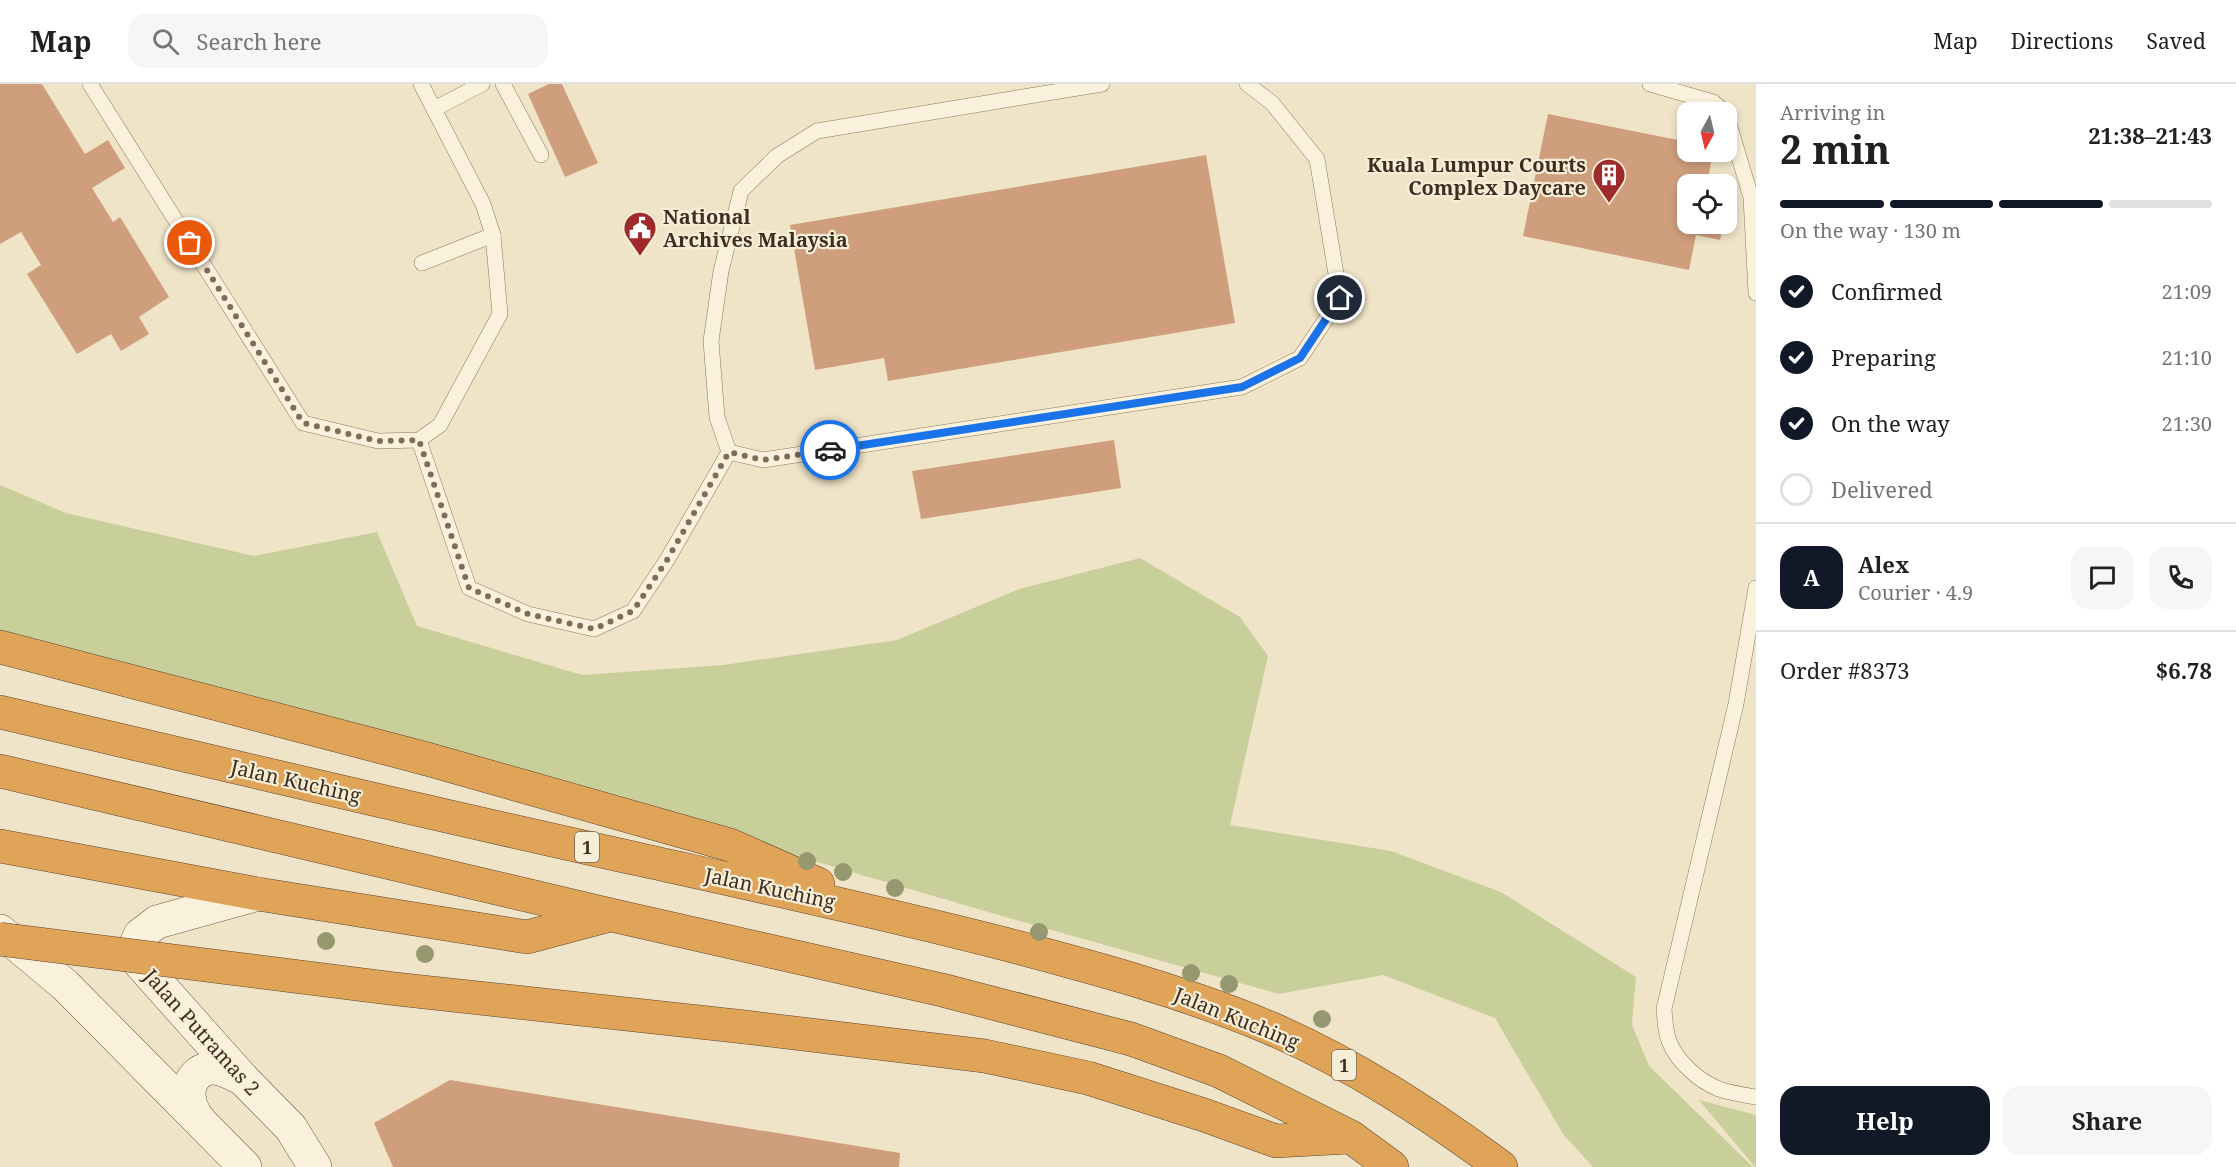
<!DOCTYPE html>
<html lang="en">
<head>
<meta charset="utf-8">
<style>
	body { margin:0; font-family:"Noto Serif",serif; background:#f6f6f6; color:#202124; height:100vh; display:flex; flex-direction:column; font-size:22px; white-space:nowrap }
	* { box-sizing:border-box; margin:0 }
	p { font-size:20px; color:#757577 }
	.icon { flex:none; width:33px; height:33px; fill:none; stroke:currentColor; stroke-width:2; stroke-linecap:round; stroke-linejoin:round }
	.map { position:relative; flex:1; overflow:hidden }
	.side { display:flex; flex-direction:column; background:#fff; width:480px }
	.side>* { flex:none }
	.needle { width:39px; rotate:188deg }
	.controls { position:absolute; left:1677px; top:18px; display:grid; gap:12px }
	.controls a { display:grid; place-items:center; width:60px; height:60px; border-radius:12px; background:#fff; box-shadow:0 3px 9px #0003; font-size:30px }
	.pin { position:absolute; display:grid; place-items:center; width:51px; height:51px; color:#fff; margin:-26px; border:3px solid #fff; border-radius:50%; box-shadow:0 2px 6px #0007 }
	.courier { position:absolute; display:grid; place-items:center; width:60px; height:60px; margin:-30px; border:4px solid #1a73e8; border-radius:50%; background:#fff; color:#222; box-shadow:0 2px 8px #0007 }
	.head em { font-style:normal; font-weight:700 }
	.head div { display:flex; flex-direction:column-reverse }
	.head { display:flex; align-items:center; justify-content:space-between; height:102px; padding:0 24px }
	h1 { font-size:39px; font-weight:700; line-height:45px }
	.bar { display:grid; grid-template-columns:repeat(4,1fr); gap:9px 6px; align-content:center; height:72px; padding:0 24px }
	.bar i { height:8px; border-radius:4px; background:#e0e0e0 }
	.bar .on { background:#111827 }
	.bar p { grid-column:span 4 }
	.line { display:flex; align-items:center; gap:15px; padding:0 24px; border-top:2px solid #e0e0e0 }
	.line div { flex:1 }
	.round { display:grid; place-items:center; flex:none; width:63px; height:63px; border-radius:18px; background:#f6f6f6 }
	ol { padding:0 24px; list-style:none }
	li { display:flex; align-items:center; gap:18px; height:66px }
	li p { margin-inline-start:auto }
	li .icon { padding:6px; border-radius:50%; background:#111827; color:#fff; stroke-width:4 }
	li:last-child { color:#757577 }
	li i { width:33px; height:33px; border:3px solid #e0e0e0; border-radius:50% }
	.cta { display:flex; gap:12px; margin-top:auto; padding:12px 24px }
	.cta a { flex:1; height:69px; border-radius:18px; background:#111827; color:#fff; font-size:24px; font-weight:700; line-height:69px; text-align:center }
	.cta a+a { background:#f6f6f6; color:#202124 }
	header { display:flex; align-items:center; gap:36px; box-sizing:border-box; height:84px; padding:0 30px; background:#fff; border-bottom:2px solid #e0e0e0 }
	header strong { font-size:28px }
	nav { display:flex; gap:33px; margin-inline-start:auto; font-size:21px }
	.search { width:420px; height:54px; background:#f6f6f6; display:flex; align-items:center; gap:15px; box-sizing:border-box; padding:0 21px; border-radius:18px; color:#757577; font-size:22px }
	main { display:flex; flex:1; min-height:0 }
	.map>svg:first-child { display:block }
	.green { fill:#c9cf9b }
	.building { fill:#cf9f7d }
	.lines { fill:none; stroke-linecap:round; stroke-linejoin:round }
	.lane-casing { stroke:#8d765c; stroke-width:16 }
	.secondary-casing { stroke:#6f573f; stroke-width:34 }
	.highway-casing { stroke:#5b4430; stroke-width:34 }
	.lane { stroke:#faf1dc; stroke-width:15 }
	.secondary { stroke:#faf1dc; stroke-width:33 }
	.highway { stroke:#e0a458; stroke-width:33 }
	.highway-bridge-casing { stroke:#5b4430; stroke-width:34; stroke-linecap:butt }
	.highway-bridge { stroke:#e0a458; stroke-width:33 }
	.tree { fill:#96986f }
	.done { stroke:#7c6e5b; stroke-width:6; stroke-dasharray:0 10.8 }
	.route { stroke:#1a73e8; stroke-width:8 }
	.labels { text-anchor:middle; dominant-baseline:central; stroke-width:4.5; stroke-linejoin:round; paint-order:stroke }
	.shield { fill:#f7eed8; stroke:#756857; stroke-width:1.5 }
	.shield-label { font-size:18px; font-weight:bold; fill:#3d2e20 }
	.poi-label { font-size:20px; font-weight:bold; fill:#3d2e20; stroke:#f7eed8; text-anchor:end }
	.street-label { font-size:20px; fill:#3d2e20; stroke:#f7eed8 }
</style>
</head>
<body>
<header>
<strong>Map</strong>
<div class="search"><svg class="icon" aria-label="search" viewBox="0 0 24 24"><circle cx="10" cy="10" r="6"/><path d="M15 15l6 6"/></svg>Search here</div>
<nav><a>Map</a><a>Directions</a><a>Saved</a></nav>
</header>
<main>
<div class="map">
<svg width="1756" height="1083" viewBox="0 0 1756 1083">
	<rect width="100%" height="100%" fill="#f0e4c8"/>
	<g class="green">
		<path d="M0,401L66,429L254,472L377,448L417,542L582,591L723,581L897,556L1019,505L1140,474L1240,533L1268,572L1230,741L1391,767L1501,808L1636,893L1632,941L1649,982L1753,1083H1593L1563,1050L1495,934L1383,891L1279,910L995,830L360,644L0,550Z"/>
		<path d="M1699,1016L1756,1031V1083H1755Z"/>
	</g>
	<g class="building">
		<path d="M0,0H42L85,70L108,56L125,84L92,104L113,138L120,133L169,213L139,233L149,250L121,267L111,250L77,270L27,190L41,181L21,148L0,160Z"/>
		<path d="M549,0H562L598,79L565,93L528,10Z"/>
		<path d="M1548,30L1688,58V68H1713L1707,100H1688V140H1723L1720,156L1696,151L1689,186L1523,152Z"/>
		<path d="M1206,71L1235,239L888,297L884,274L815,286L790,141Z"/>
		<path d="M1114,356L1121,404L921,435L912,387Z"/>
		<path d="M450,996L900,1069L899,1083H393L374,1039Z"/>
	</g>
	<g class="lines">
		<g class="lane-casing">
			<g id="lane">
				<path d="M90,0L303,339L378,357L419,356L440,341L500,230L493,151L483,120L421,0"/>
				<path d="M503,0L541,71"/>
				<path d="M1650,0L1713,18L1725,28"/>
				<path d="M434,25L482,0"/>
				<path d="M1726,30L1751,113L1756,209"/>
				<path d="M422,179L493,151"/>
				<path d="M419,356L469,504L528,530L594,545L633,527L667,476L729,368L717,333L711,257L721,187L741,107L777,72L817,47L1102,0"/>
				<path d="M729,368L763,376L1242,303L1300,274L1340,214L1317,75L1272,19L1247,0"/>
				<path d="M1756,504L1736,620L1664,925C1665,936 1665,947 1669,957C1677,978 1699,997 1719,1005C1730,1009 1744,1011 1756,1013"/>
			</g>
		</g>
		<g class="secondary-casing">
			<g id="secondary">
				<path d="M258,810L157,838L140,851L134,864L137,876L243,995L291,1044L315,1083"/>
				<path d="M0,847L65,901L245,1083"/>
				<path d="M200,1037C184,1020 184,988 211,984C222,983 234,991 243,995"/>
			</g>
		</g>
		<g class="highway-casing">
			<g id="highway">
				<path d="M0,563L427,675L730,761L818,800"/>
				<path d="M0,628C214,678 428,729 642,776C764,803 885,829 1005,860C1095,884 1185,908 1270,944C1353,980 1428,1029 1501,1083"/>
				<path d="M0,687L611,831L942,906L1131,955L1219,987L1351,1053L1392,1083"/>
				<path d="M0,762L258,810L527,853L606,832"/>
				<path d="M745,943L985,972L1088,994L1204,1031L1276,1057L1350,1053"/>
			</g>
		</g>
		<use href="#lane" class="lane"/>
		<use href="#secondary" class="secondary"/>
		<use href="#highway" class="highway"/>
		<g class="highway-bridge-casing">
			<path id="highway-bridge" d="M0,855L396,905L745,943"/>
		</g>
		<use href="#highway-bridge" class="highway-bridge"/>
	</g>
	<g class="tree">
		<circle cx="807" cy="777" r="9"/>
		<circle cx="843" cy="788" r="9"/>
		<circle cx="895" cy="804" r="9"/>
		<circle cx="1039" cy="848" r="9"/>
		<circle cx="326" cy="857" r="9"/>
		<circle cx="425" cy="870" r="9"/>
		<circle cx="1191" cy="889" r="9"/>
		<circle cx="1229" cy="900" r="9"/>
		<circle cx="1322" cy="935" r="9"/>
	</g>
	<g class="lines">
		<path class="done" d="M190,159L303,339L378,357L419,356L469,504L528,530L594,545L633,527L667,476L729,368L763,376L830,366"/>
		<path class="route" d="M830,366L1242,303L1300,274L1340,214"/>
	</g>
	<defs>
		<g id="building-pin" transform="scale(1.725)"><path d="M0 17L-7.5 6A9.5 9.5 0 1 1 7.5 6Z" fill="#9e2a2b" stroke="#f7eed8"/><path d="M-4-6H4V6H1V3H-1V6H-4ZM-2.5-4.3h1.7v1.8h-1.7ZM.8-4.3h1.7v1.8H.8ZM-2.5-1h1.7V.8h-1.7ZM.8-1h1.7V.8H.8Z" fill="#fff"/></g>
		<g id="civic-pin" transform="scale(1.725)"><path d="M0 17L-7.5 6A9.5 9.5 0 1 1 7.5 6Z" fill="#9e2a2b" stroke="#f7eed8"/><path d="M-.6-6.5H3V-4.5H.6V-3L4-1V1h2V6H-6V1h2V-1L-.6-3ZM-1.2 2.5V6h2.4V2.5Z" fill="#fff"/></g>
	</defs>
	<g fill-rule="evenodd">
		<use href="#building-pin" x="1609" y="91"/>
		<use href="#civic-pin" x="640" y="144"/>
	</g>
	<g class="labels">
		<g class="shield">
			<rect x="575" y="748" width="24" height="30" rx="4.5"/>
			<rect x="1332" y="966" width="24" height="30" rx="4.5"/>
		</g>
		<g class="shield-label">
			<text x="587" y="763">1</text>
			<text x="1344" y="981">1</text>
		</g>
		<g class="poi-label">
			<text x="1586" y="80">Kuala Lumpur Courts<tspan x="1586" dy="23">Complex Daycare</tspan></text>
			<text x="663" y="132" text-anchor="start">National<tspan x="663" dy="23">Archives Malaysia</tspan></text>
		</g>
		<g class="street-label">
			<text transform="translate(296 697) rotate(13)">Jalan Kuching</text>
			<text transform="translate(770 804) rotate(12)">Jalan Kuching</text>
			<text transform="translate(1237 934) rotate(22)">Jalan Kuching</text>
			<text transform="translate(202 948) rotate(48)">Jalan Putramas 2</text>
		</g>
	</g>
</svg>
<div class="controls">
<a><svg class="needle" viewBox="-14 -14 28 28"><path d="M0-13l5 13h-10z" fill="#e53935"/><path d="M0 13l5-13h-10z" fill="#757577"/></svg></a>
<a><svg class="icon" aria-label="locate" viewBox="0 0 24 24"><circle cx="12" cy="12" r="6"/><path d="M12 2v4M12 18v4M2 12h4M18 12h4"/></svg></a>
</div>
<div class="pin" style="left:190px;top:159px;background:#ea580c"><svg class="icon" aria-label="bag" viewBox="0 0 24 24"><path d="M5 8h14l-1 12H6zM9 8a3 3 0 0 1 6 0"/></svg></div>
<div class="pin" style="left:1340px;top:214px;background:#1f2937"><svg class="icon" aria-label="home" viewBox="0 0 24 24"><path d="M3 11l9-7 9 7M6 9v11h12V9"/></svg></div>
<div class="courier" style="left:830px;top:366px"><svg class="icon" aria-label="car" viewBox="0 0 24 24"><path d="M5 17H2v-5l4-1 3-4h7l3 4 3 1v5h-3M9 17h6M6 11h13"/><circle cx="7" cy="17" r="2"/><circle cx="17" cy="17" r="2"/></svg></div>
</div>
<section class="side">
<div class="head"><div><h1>2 min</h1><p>Arriving in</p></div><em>21:38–21:43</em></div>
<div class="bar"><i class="on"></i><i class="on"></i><i class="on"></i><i></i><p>On the way · 130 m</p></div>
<ol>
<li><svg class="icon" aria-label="check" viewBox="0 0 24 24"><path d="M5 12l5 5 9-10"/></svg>Confirmed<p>21:09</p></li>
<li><svg class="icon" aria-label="check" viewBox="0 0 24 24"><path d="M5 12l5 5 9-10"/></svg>Preparing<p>21:10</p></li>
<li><svg class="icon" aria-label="check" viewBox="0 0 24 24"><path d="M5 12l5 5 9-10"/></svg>On the way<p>21:30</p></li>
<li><i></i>Delivered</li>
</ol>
<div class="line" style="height:108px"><b class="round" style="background:#111827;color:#fff">A</b><div><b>Alex</b><p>Courier · 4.9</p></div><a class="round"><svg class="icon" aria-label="chat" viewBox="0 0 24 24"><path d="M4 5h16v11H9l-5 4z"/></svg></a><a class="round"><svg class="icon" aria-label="phone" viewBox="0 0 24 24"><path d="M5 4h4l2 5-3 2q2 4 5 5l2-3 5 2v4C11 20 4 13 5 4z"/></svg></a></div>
<div class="line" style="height:78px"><div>Order #8373</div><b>$6.78</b></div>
<div class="cta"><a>Help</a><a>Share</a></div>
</section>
</main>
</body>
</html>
